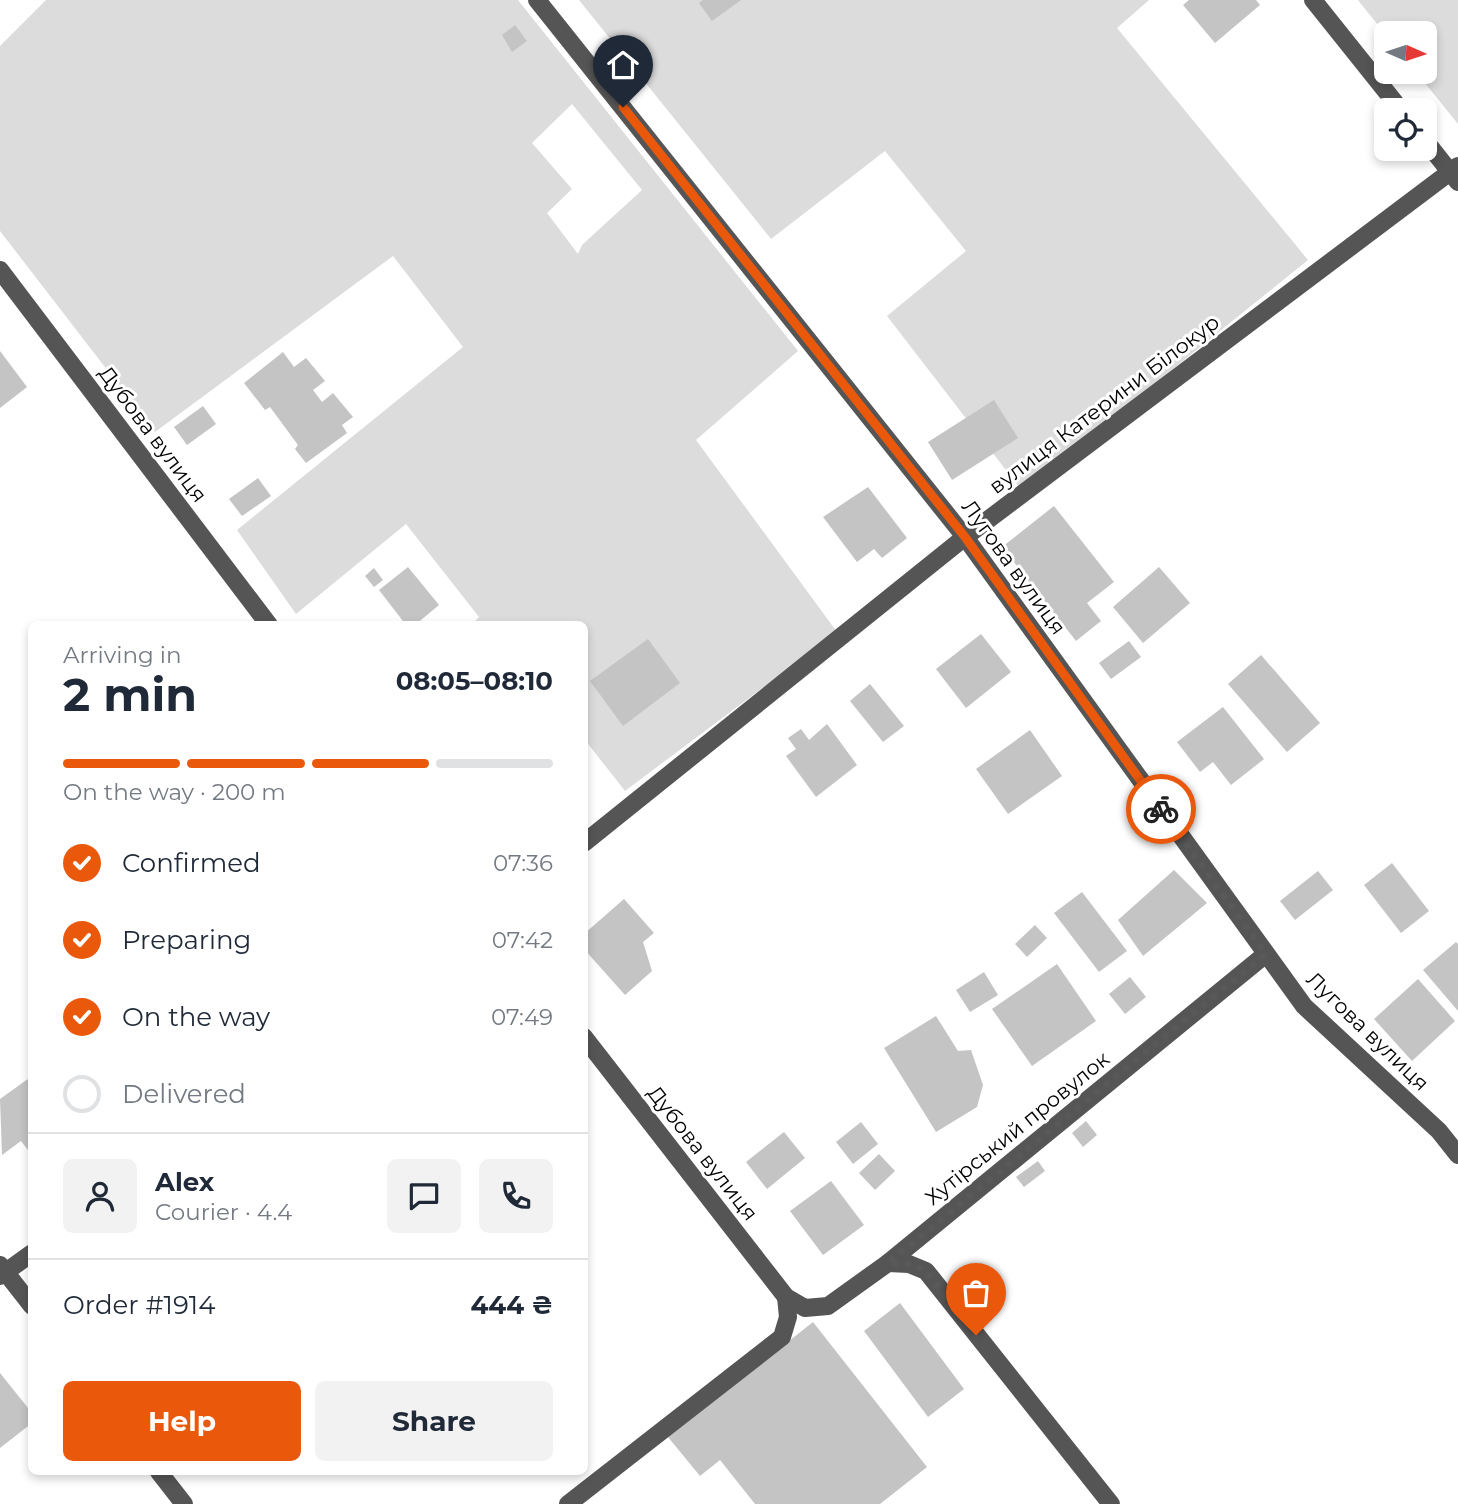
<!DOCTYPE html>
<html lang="en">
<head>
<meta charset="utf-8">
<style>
	body { margin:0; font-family:Montserrat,sans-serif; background:#f2f2f3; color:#1f2937; height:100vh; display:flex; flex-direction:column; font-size:26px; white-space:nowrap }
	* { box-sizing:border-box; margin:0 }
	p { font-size:23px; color:#747a83 }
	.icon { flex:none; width:38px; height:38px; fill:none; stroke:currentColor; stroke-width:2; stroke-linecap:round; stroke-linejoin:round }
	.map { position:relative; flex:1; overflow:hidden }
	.panel { position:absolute; left:28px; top:621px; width:560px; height:854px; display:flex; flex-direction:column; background:#fff; border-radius:10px; box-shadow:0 4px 10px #0003 }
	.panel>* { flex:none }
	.needle { width:46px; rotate:93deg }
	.fabs { position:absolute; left:1374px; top:21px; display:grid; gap:14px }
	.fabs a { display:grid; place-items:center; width:63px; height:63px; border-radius:10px; background:#fff; box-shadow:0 4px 10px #0003; font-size:35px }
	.pin { position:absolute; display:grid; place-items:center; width:60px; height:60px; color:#fff; margin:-72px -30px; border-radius:50% 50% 50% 0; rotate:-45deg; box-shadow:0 0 7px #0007 }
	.pin .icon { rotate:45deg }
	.courier { position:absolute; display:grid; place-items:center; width:70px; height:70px; margin:-35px; border:5px solid #ea580c; border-radius:50%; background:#fff; color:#222; box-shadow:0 2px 9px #0007 }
	.summary em { font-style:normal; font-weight:700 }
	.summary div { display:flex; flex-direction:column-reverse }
	.summary { display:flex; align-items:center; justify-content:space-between; height:119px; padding:0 35px }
	h1 { font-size:46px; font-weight:700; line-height:52px }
	.bar { display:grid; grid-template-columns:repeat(4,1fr); gap:10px 7px; align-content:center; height:84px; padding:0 35px }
	.bar i { height:9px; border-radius:5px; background:#e0e1e3 }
	.bar .current { background:#ea580c }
	.bar p { grid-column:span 4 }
	.line { display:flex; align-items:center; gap:18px; padding:0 35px; border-top:2px solid #e0e1e3 }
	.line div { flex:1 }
	.round { display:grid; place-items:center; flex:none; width:74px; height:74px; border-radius:10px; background:#f2f2f3 }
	ol { padding:0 35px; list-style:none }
	li { display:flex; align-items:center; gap:21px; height:77px }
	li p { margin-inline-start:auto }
	li .icon { padding:7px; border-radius:50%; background:#ea580c; color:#fff; stroke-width:4 }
	li:last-child { color:#747a83 }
	li i { width:38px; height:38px; border:4px solid #e0e1e3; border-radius:50% }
	.action { display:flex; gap:14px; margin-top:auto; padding:14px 35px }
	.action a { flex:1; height:80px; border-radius:10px; background:#ea580c; color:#fff; font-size:28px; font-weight:700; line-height:80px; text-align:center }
	.action a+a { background:#f2f2f3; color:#1f2937 }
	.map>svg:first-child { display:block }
	.green { fill:#dcdcdc; fill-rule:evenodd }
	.building { fill:#c4c4c4 }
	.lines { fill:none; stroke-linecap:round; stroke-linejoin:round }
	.minor { stroke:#555; stroke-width:18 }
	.done { stroke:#595959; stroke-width:7; stroke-dasharray:0 12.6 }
	.route { stroke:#ea580c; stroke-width:9 }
	.labels { text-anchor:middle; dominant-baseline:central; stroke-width:6; stroke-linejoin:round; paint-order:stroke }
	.street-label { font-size:21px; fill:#000; stroke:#fff }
</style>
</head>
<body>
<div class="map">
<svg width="1458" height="1504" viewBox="0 0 1458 1504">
	<rect width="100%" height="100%" fill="#fff"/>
	<g class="green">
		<path d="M46,0H518L798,351L696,440L837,632L625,791L585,740L584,625H471L479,617L406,524L296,614L237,530L463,347L393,256L155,432L0,231V46ZM572,104L642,190L582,245L578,254L547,213L572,189L532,143Z"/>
		<path d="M579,0H1149L1117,28L1308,260L1022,491L887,316L966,251L885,151L771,239Z"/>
		<path d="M1358,0H1458V124L1416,72H1424V33L1386,35Z"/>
	</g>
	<g class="building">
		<path d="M703,0H741L712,21L699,3Z"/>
		<path d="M1189,0H1256L1260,5L1215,43L1183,5Z"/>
		<path d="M515,25L527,41L512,52L502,35Z"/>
		<path d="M0,351L27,387L0,408Z"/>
		<path d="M283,352L294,367L306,358L325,381L313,390L322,402L333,393L353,417L342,425L347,433L306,463L295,449L298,445L270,407L265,410L244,383Z"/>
		<path d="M994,400L1018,438L952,480L928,442Z"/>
		<path d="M203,406L216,424L187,445L174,427Z"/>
		<path d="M258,478L271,496L242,516L229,499Z"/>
		<path d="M868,487L907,538L882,558L874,549L857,562L823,517Z"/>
		<path d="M1054,506L1114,582L1087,603L1101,621L1076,641L1002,547Z"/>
		<path d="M408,567L439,605L415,625H406L379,590Z"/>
		<path d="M1159,567L1190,603L1143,643L1113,607Z"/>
		<path d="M374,568L383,580L374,587L365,576Z"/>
		<path d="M981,634L1011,672L966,708L936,669Z"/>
		<path d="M648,639L680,683L623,726L590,681Z"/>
		<path d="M1129,641L1141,657L1111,679L1099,663Z"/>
		<path d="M1261,655L1320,723L1287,752L1228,684Z"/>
		<path d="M870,684L904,726L883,742L850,701Z"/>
		<path d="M1223,707L1264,759L1231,785L1213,762L1200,772L1177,742Z"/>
		<path d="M827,724L857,765L816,797L786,756L796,749L788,738L801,729L809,740Z"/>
		<path d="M1030,730L1062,776L1008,814L976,769Z"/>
		<path d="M1392,863L1429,911L1401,933L1364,885Z"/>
		<path d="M1174,870L1207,903L1143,956L1118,920Z"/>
		<path d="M1318,871L1333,890L1295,920L1280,901Z"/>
		<path d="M1082,892L1127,951L1099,972L1054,913Z"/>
		<path d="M624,899L654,933L643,942L652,971L625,995L584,949V934Z"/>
		<path d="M1035,925L1047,938L1027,957L1015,944Z"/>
		<path d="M1456,942L1458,944V1011L1423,970Z"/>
		<path d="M1057,964L1096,1021L1032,1066L992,1009Z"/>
		<path d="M984,972L998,995L970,1012L956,990Z"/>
		<path d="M1130,977L1146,997L1125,1014L1109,994Z"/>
		<path d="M1418,979L1455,1021L1412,1061L1374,1019Z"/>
		<path d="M936,1016L958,1051L971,1050L983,1085L977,1107L936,1132L884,1048Z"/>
		<path d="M32,1076V1147L28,1150L21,1141L2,1155L0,1099Z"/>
		<path d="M1086,1121L1097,1135L1083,1147L1072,1133Z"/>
		<path d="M861,1122L878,1144L853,1164L836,1142Z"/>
		<path d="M784,1132L805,1158L767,1189L746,1162Z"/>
		<path d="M879,1154L895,1171L875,1190L859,1173Z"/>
		<path d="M1038,1161L1045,1171L1024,1187L1016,1177Z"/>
		<path d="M831,1181L864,1225L823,1255L790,1211Z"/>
		<path d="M900,1303L964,1389L928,1417L864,1331Z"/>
		<path d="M813,1322L927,1467L880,1504H755L720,1460L700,1476L668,1437Z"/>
		<path d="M0,1373L32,1413V1423L0,1448Z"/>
	</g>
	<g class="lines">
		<g class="minor">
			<path d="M537,0L965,537L1304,1006L1439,1131L1458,1155"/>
			<path d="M1313,0L1401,110"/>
			<path d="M1424,139L1458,182"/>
			<path d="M0,270L269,625"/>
			<path d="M584,843L965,537L1458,166"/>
			<path d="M584,1037L786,1297L805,1308L828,1306L888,1263L1266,954"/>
			<path d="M888,1263L909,1264L926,1271L1111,1504"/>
			<path d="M0,1265L32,1306"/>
			<path d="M0,1276L32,1253"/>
			<path d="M159,1472L184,1504"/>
			<path d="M568,1504L782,1337L788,1317L786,1297"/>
		</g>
	</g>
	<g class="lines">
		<path class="done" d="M976,1335L926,1271L909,1264L888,1263L1266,954L1161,809"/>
		<path class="route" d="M623,107L965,537L1161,809"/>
	</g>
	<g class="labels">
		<g class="street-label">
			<text transform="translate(1104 404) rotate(-37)">вулиця Катерини Білокур</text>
			<text transform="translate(153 434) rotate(53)">Дубова вулиця</text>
			<text transform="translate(1014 567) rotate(54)">Лугова вулиця</text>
			<text transform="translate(1368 1031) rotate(44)">Лугова вулиця</text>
			<text transform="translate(1017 1128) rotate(-39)">Хутірський провулок</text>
			<text transform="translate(703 1153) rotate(52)">Дубова вулиця</text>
		</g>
	</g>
</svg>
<div class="fabs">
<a><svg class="needle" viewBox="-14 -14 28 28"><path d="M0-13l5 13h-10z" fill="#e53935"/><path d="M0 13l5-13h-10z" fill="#747a83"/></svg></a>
<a><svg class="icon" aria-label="locate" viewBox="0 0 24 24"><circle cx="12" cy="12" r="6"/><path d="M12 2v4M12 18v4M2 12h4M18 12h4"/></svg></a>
</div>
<div class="pin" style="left:976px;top:1335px;background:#ea580c"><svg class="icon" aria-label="bag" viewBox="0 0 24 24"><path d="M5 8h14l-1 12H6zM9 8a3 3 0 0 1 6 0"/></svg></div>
<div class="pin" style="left:623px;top:107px;background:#1f2937"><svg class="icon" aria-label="home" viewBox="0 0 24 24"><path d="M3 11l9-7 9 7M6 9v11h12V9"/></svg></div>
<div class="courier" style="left:1161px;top:809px"><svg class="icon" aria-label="bike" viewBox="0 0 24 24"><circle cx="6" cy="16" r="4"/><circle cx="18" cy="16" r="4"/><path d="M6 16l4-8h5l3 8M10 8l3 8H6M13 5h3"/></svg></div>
<section class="panel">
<div class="summary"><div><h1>2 min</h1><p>Arriving in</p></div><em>08:05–08:10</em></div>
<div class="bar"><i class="current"></i><i class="current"></i><i class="current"></i><i></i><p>On the way · 200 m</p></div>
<ol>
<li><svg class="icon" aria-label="check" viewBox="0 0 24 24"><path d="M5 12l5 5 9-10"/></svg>Confirmed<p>07:36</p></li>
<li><svg class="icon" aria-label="check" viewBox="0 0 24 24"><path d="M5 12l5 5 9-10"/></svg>Preparing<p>07:42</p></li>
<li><svg class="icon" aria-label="check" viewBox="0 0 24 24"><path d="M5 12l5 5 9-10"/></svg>On the way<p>07:49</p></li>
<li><i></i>Delivered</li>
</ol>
<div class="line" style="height:126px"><a class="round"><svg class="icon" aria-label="person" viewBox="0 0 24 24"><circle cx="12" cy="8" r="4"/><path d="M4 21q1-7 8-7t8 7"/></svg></a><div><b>Alex</b><p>Courier · 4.4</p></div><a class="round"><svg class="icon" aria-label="chat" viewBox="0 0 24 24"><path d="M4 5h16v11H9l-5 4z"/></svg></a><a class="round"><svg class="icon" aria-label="phone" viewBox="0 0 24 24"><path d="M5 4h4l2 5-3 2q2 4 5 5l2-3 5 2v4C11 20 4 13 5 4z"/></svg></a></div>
<div class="line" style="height:91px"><div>Order #1914</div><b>444 ₴</b></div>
<div class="action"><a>Help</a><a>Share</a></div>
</section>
</div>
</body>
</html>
